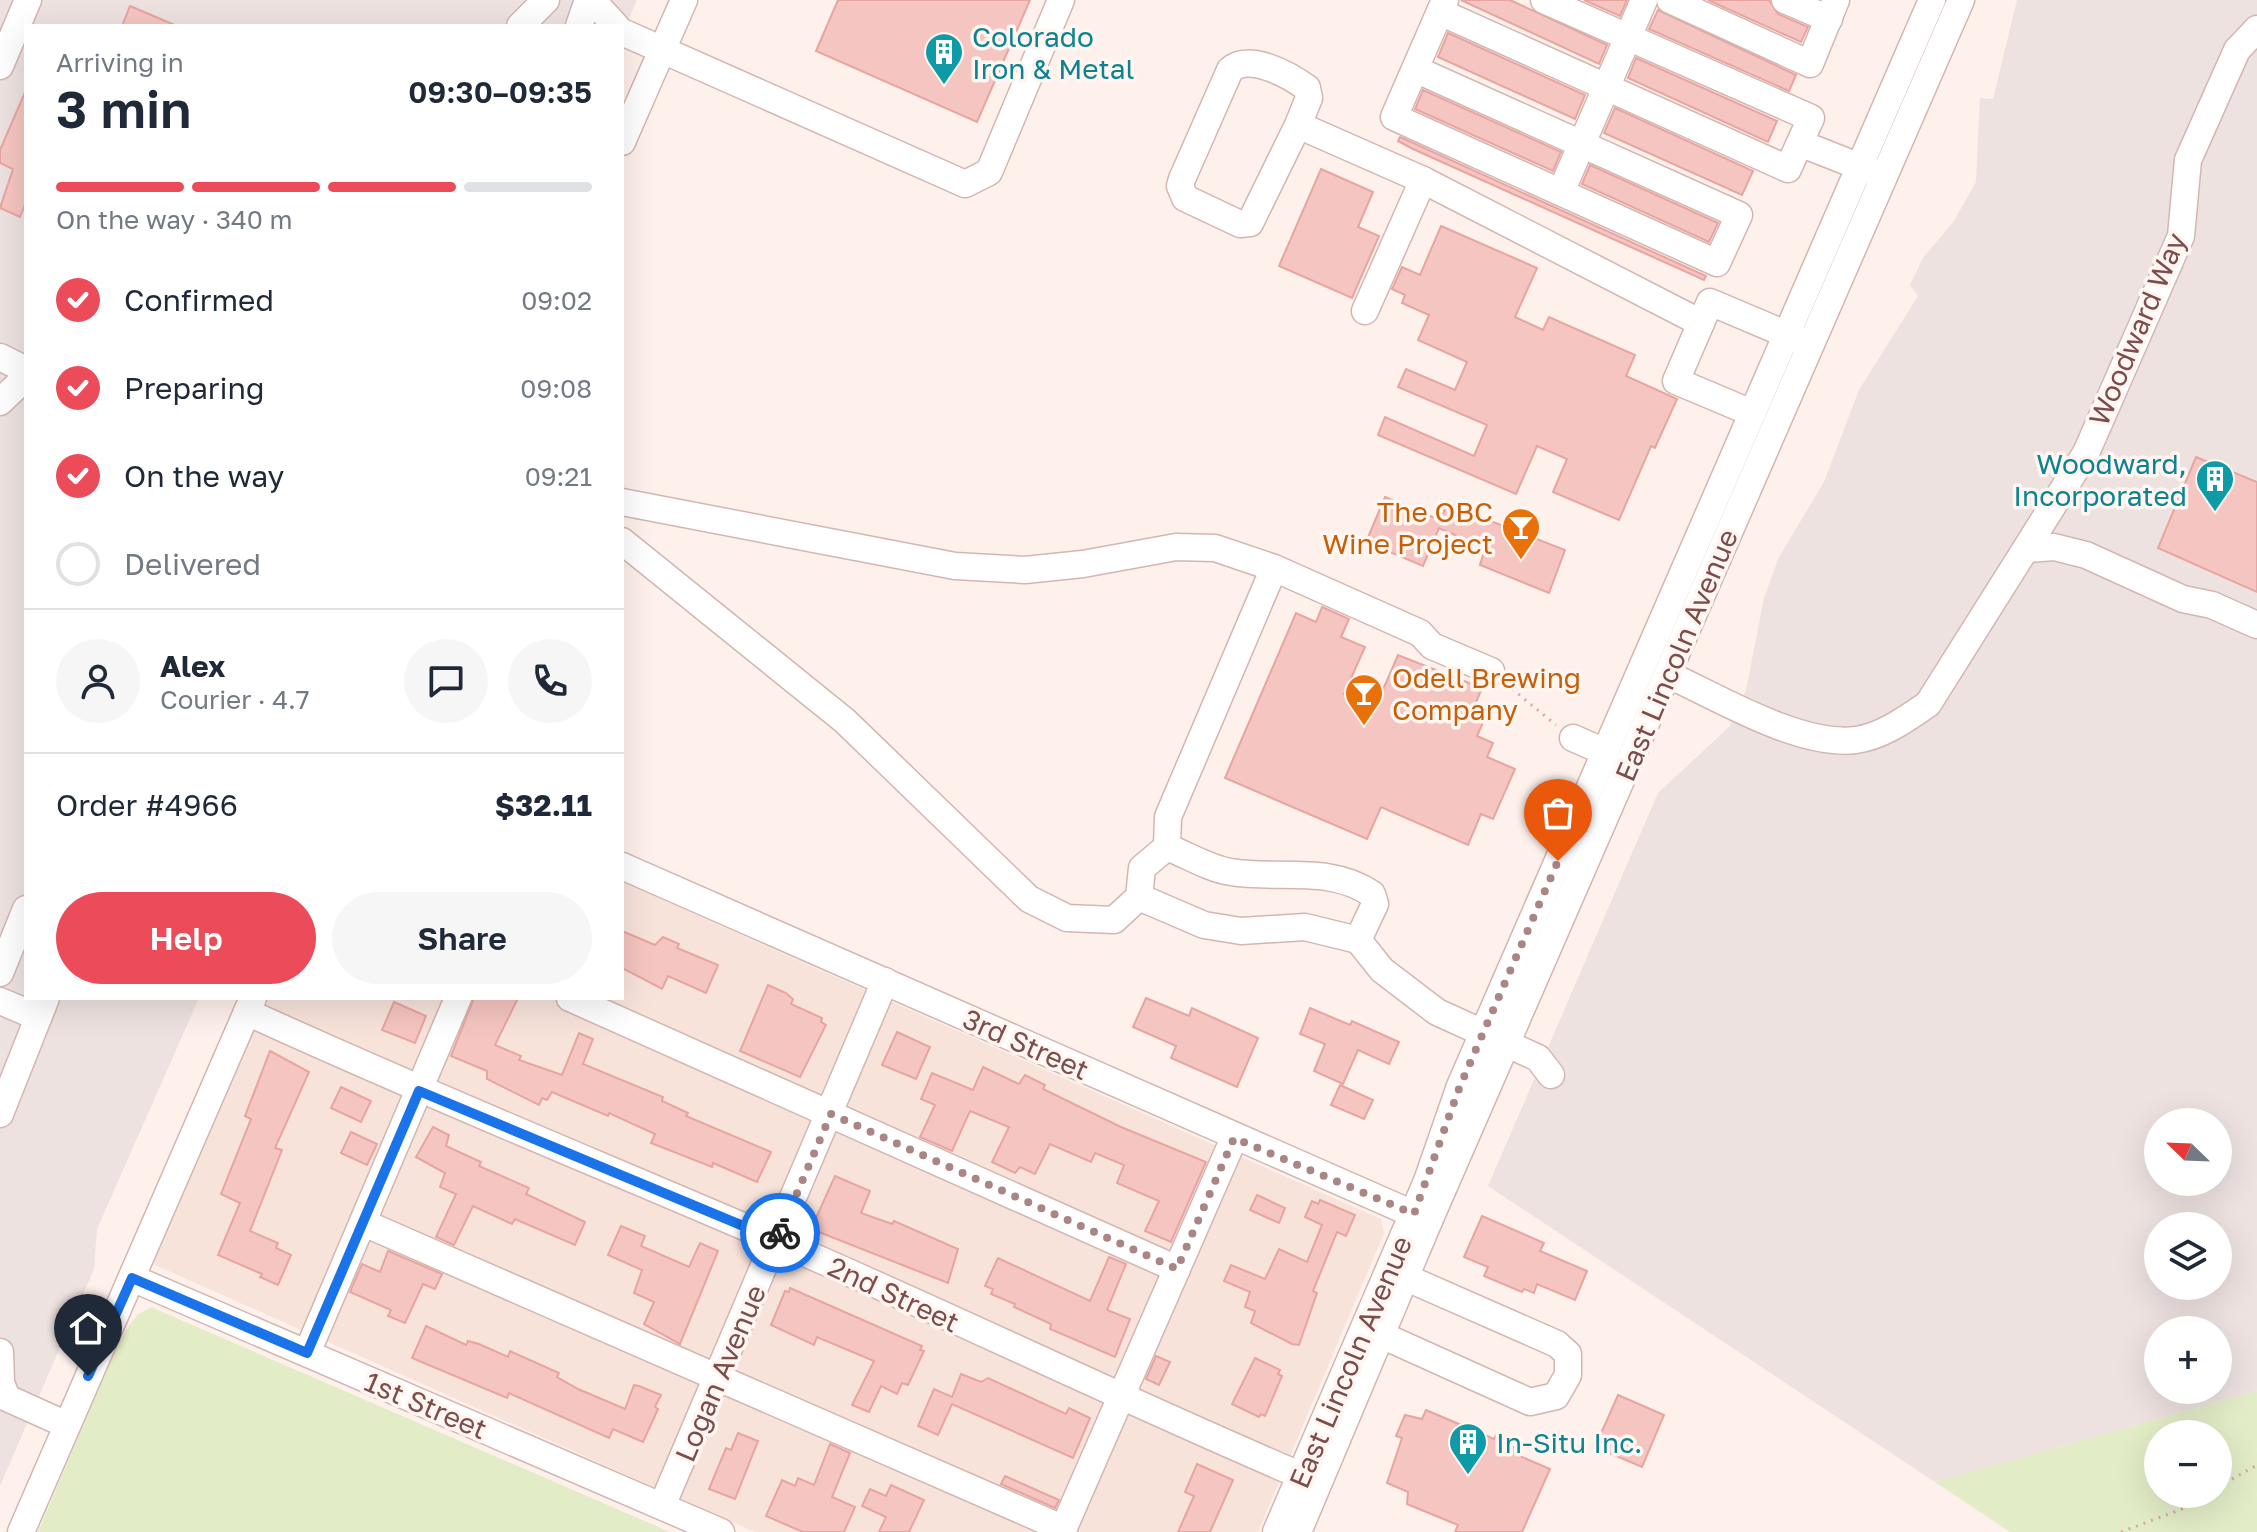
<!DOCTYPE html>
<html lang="en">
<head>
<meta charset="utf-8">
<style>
	body { margin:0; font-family:"Golos Text",sans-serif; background:#f6f6f7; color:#1f2937; height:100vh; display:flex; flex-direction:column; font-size:30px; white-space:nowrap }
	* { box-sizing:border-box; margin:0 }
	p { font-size:26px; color:#747a83 }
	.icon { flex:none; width:44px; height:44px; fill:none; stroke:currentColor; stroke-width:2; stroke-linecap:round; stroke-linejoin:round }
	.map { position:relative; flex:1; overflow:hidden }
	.details { position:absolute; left:24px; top:24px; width:600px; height:976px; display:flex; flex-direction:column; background:#fff; border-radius:0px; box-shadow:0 8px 32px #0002 }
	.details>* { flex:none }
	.needle { width:52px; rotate:293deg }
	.controls { position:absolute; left:2144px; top:1108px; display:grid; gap:16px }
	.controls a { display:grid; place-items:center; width:88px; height:88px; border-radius:50%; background:#fff; box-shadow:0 8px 32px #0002; font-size:40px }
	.pin { position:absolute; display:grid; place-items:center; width:68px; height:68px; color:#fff; margin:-82px -34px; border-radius:50% 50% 50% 0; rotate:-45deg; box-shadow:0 0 8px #0007 }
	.pin .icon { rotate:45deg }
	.courier { position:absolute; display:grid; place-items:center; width:80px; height:80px; margin:-40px; border:6px solid #1a73e8; border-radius:50%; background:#fff; color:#222; box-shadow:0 2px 10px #0007 }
	.summary em { font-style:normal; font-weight:600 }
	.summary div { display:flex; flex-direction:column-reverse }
	.summary { display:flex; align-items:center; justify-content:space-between; height:136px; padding:0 32px }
	h1 { font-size:52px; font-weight:600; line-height:60px }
	.bar { display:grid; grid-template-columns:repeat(4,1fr); gap:12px 8px; align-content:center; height:96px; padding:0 32px }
	.bar i { height:10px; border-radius:6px; background:#e0e1e3 }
	.bar .selected { background:#ec4b59 }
	.bar p { grid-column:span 4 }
	.line { display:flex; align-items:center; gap:20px; padding:0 32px; border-top:2px solid #e0e1e3 }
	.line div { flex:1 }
	.round { display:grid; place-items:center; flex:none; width:84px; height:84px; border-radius:42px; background:#f6f6f7 }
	ol { padding:0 32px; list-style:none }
	li { display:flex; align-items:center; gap:24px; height:88px }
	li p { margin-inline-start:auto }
	li .icon { padding:8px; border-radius:50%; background:#ec4b59; color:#fff; stroke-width:4 }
	li:last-child { color:#747a83 }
	li i { width:44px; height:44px; border:4px solid #e0e1e3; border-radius:50% }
	.primary-button { display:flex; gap:16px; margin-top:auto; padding:16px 32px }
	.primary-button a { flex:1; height:92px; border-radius:48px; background:#ec4b59; color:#fff; font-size:32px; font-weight:600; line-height:92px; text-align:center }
	.primary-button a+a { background:#f6f6f7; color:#1f2937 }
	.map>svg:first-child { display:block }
	.residential { fill:#f8e3db }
	.industrial { fill:#ede2e0; fill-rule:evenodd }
	.green { fill:#e2edc7; fill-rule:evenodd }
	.building { fill:#f5c5c1; stroke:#e8a5a0; stroke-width:2 }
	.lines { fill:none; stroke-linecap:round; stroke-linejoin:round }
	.minor-casing { stroke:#d4b6b1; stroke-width:29 }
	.path { stroke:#dba7a3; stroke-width:3; stroke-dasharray:2 6; stroke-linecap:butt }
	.minor { stroke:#fff; stroke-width:26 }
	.done { stroke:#a98683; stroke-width:8; stroke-dasharray:0 14.4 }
	.route { stroke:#1a73e8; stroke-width:10 }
	.labels { text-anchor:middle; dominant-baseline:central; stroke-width:7; stroke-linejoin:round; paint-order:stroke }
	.culture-label { font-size:28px; fill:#0d838f; stroke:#fff6f2; text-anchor:start }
	.street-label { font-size:28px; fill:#7b4d4b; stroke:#fff6f2 }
	.food-label { font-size:28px; fill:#c56008; stroke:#fff6f2; text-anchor:end }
</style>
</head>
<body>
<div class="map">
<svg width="2257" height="1532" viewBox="0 0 2257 1532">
	<rect width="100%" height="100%" fill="#fef0eb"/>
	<path class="residential" d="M622,882L1381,1219L1384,1233L1258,1532H755L155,1265L153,1259L264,998H622Z"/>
	<g class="industrial">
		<path d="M0,0H637L622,34V26H26V998H199L97,1229L94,1269L0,1486Z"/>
		<path d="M2017,0H2257V1391L1935,1482L1488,1186L1658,793L1729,727L1746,690L1764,598L1779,557L1824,482L1859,390L1918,296L1910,285L1923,258L1954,221L1976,182L1980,98L1993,99ZM2158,1122H2218V1182H2158ZM2158,1226H2218V1286H2158ZM2158,1330H2218V1390H2158Z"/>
	</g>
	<g class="green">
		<path d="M151,1307L670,1532H38L119,1341L137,1315Z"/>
		<path d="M2257,1391V1532H2010L1935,1482ZM2158,1434H2218V1494H2158Z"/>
	</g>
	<g class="building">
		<path d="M838,0H1030L977,122L816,51Z"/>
		<path d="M1461,0H1510L1607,45L1599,64Z"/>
		<path d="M1584,0H1627L1620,16Z"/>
		<path d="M1708,0H1769L1778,14L1808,27L1801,42Z"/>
		<path d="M130,6L177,26H122Z"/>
		<path d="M1658,10L1796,75L1789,91L1649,29Z"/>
		<path d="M1448,33L1585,95L1575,119L1438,57Z"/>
		<path d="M1636,58L1777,121L1768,142L1628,78Z"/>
		<path d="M26,90V202L20,217L0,208L13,169L0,163V150Z"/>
		<path d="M1423,90L1561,152L1553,171L1415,109Z"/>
		<path d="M1615,108L1753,171L1742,195L1604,133Z"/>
		<path d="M1400,137L1706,276L1704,280L1413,149L1398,141Z"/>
		<path d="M1590,165L1718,223L1709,242L1582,184Z"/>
		<path d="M1321,169L1373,192L1358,227L1379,236L1352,298L1279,266Z"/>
		<path d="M1441,226L1537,268L1515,317L1543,330L1549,317L1635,355L1626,376L1677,399L1655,448L1651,446L1619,520L1553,492L1567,459L1537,446L1516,494L1378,435L1385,417L1474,456L1487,425L1398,387L1406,369L1455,390L1467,362L1418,340L1429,315L1402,303L1405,295L1392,289L1402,267L1420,275Z"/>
		<path d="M2196,457L2257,482V592L2158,548Z"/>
		<path d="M1385,497L1440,520L1447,504L1565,550L1549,593L1480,565L1485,548L1439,528L1423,566L1366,542Z"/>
		<path d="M1322,607L1349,619L1341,637L1365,647L1344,694L1375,708L1398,655L1482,688L1472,712L1485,718L1477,736L1493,743L1487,757L1515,769L1493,819L1481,814L1468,845L1381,807L1367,839L1225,778L1296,613L1316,622Z"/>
		<path d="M622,931L655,945L663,937L679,944L677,948L718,965L706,993L668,976L662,989L622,968Z"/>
		<path d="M768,985L786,993L793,999L791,1004L822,1018L821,1022L826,1025L800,1077L740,1051Z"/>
		<path d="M474,998H518L495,1045L521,1056L519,1060L562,1075L579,1033L593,1039L583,1064L663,1097L662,1101L688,1113L686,1116L771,1152L757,1182L713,1163L712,1167L651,1143L655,1134L609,1113L608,1116L552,1092L547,1100L542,1098L539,1105L487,1079V1071L451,1056Z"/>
		<path d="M1146,998L1189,1016L1192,1008L1258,1038L1237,1087L1171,1058L1176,1046L1133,1027Z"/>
		<path d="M394,1002L426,1016L415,1043L382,1030Z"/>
		<path d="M1310,1008L1350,1025L1352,1021L1399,1042L1389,1064L1358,1050L1343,1084L1314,1071L1325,1044L1300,1034Z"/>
		<path d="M897,1032L930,1047L916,1079L882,1065Z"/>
		<path d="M270,1051L309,1072L275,1148L282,1150L250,1231L278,1243L276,1248L291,1255L278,1285L260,1277L262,1274L218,1255L240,1203L221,1194L251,1119L245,1116Z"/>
		<path d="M983,1067L1019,1084L1025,1075L1045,1085L1043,1089L1121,1127L1206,1162L1171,1242L1145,1231L1159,1201L1117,1183L1124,1165L1095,1153L1091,1162L1050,1144L1035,1174L1020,1167L1015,1173L992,1162L1009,1127L970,1111L952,1151L920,1137L935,1105L921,1099L932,1073L973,1090Z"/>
		<path d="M1340,1085L1373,1100L1364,1119L1331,1105Z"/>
		<path d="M341,1087L371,1101L361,1122L331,1108Z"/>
		<path d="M433,1127L449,1135L446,1146L481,1162L479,1166L529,1188L526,1194L585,1222L575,1245L515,1219L512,1224L473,1206L454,1245L436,1237L456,1194L440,1187L445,1173L416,1157Z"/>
		<path d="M351,1132L377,1144L367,1165L341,1153Z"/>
		<path d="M835,1176L870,1191L861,1213L892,1224L894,1221L958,1249L948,1283L811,1229Z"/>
		<path d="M1257,1195L1285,1208L1279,1223L1250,1210Z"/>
		<path d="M1320,1200L1355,1215L1346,1236L1337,1232L1313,1291L1317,1293L1299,1345L1292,1344L1251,1323L1255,1311L1245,1307L1250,1292L1224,1281L1231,1265L1265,1279L1279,1249L1307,1262L1322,1225L1305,1217L1312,1201L1318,1204Z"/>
		<path d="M1482,1216L1544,1243L1540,1251L1587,1271L1575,1300L1537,1284L1534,1293L1524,1289L1522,1292L1484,1276L1488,1267L1464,1257Z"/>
		<path d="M621,1226L645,1236L641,1246L689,1267L700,1243L718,1251L680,1344L644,1324L654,1302L634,1293L642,1270L608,1255Z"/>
		<path d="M388,1251L442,1274L435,1289L423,1284L405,1323L388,1316L391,1310L350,1292L362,1264L380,1272Z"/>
		<path d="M1109,1257L1126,1264L1107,1310L1130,1319L1115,1357L1050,1329L1051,1324L1014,1307L1015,1304L991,1294L993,1289L985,1286L998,1258L1090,1301Z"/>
		<path d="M790,1288L922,1346L920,1350L924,1351L908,1385L902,1383L897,1394L881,1386L869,1412L852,1405L874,1361L817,1337L814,1345L771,1325L785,1291L789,1292Z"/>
		<path d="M426,1326L466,1345L468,1341L479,1344L508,1357L510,1351L559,1373L557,1377L578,1389L625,1409L634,1385L639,1386L661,1395L655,1407L658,1409L643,1442L613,1429L609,1438L509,1393L507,1398L412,1358Z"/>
		<path d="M1156,1356L1170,1362L1159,1385L1146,1379Z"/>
		<path d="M1255,1358L1280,1370L1278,1374L1282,1376L1265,1416L1261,1414L1259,1417L1232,1404Z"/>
		<path d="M961,1374L981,1382L988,1378L1066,1414L1069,1408L1090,1418L1073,1458L952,1404L938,1435L918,1426L934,1389L952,1397Z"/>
		<path d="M1618,1395L1664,1415L1642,1467L1595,1447Z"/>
		<path d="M1426,1410L1494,1439L1496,1435L1513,1442L1511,1446L1517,1449L1515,1454L1550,1469L1522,1532H1455L1458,1525L1407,1504L1408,1492L1387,1483L1402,1438L1396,1436L1405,1415L1422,1419Z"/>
		<path d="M738,1433L758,1441L735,1499L709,1489L726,1448L731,1450Z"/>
		<path d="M830,1444L850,1453L832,1497L855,1507L844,1532H803L766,1516L782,1480L795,1486L798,1478L814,1485Z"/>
		<path d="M1197,1464L1233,1480L1210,1532H1178L1194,1496L1185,1492Z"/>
		<path d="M1005,1476L1059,1500L1055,1508L1001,1484Z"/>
		<path d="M891,1485L924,1500L909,1532H879L886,1517L862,1506L870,1489L886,1496Z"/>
	</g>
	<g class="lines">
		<g class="minor-casing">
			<g id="minor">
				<path d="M592,0L616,26"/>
				<path d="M1670,0L1810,64L1836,0"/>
				<path d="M1785,0L1829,19"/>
				<path d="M1440,12L1788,169L1811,118L1544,0"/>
				<path d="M520,26L546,0"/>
				<path d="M579,26L588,0"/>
				<path d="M622,32L965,184L989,172L1061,0"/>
				<path d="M0,66L28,0"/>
				<path d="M1415,69L1739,215L1717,263L1394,117L1445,0"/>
				<path d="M1298,125L1309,98L1307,88C1288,74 1249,53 1230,70L1182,179L1180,186L1185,198L1240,224L1250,223L1298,125L1423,180L1701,323"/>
				<path d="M622,142L684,0"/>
				<path d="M1802,144L1873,172"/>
				<path d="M1561,192L1644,0"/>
				<path d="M1365,311L1423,180"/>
				<path d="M0,357L26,370"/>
				<path d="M0,402L26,377"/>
				<path d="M1752,413L1676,381L1710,302L1802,341"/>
				<path d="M622,502L955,566L1025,570L1083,564L1176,547L1215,548L1274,568L1420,633L1432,646L1491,671"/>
				<path d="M622,541L845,721L1029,899L1067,918L1114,920L1139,897"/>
				<path d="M2028,549L2054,547L2086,555L2183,599L2212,605L2257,625"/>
				<path d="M1669,675C1719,698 1800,747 1856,740C1883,736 1906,719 1928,704L2086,453L2181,236L2188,160L2237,50L2257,29"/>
				<path d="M1573,738L1605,752"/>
				<path d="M1167,847L1168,817L1274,568"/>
				<path d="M622,866L1429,1221"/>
				<path d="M1358,940L1375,904L1372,894C1330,865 1279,880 1231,872C1210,869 1187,855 1167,847L1142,868L1139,897L1204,925L1241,931L1305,927L1358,940L1382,970L1437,1012L1538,1058L1551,1075"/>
				<path d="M0,973L26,909"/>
				<path d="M570,998L1177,1269"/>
				<path d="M0,1001L38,1017"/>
				<path d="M247,1012C421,1092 599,1164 775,1240C956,1318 1134,1405 1316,1482"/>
				<path d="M0,1114L46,998"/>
				<path d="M364,1223L1064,1529"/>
				<path d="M132,1278L721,1532"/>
				<path d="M1368,1329L1530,1402L1556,1396L1568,1375V1354L1557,1344L1391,1271"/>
				<path d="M0,1352L1,1383L7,1398L67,1425"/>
				<path d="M307,1353L458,998"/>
				<path d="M662,1506L885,981"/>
				<path d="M21,1532L253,998"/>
				<path d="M1062,1532L1234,1138"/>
				<path d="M1276,1532L1427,1181L1460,1086L1932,0"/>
				<path d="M1298,1532L1429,1221L1961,0"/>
			</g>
		</g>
		<g class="path">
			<path d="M1506,684L1556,725"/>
			<path d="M2218,1487L2257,1465"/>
			<path d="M2121,1532L2182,1509L2207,1494"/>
		</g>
		<use href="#minor" class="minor"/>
	</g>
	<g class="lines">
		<path class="done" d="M780,1233L831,1114L1177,1269L1234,1138L1414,1214L1460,1086L1558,861"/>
		<path class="route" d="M88,1376L132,1278L307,1353L419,1091L777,1240L780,1233"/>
	</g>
	<defs>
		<g id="building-pin" transform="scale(2)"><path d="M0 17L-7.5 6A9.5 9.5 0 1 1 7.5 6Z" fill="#0f9aa8" stroke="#fff6f2"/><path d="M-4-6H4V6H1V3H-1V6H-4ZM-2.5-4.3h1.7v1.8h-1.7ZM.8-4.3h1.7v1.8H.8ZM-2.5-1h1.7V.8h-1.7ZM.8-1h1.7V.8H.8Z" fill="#fff"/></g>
		<g id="bar-pin" transform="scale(2)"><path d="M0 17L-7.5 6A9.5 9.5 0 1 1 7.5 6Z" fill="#e8710a" stroke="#fff6f2"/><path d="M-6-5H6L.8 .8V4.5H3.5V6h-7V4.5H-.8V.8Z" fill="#fff"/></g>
	</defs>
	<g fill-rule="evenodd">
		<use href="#building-pin" x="944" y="52"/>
		<use href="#building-pin" x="2215" y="479"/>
		<use href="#bar-pin" x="1521" y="527"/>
		<use href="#bar-pin" x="1364" y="693"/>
		<use href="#building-pin" x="1468" y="1442"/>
	</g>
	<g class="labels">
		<g class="culture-label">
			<text x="972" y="36">Colorado<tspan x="972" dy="32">Iron &amp; Metal</tspan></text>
			<text x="2187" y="463" text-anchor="end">Woodward,<tspan x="2187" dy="32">Incorporated</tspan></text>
			<text x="1496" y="1442">In-Situ Inc.</text>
		</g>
		<g class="street-label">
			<text transform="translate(2137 329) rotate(-67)">Woodward Way</text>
			<text transform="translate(1676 655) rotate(-67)">East Lincoln Avenue</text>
			<text transform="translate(1026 1044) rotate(24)">3rd Street</text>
			<text transform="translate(894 1294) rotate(25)">2nd Street</text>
			<text transform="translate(1350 1362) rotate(-67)">East Lincoln Avenue</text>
			<text transform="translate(720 1373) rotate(-67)">Logan Avenue</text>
			<text transform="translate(426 1405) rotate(23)">1st Street</text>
		</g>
		<g class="food-label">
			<text x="1493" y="511">The OBC<tspan x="1493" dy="32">Wine Project</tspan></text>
			<text x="1392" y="677" text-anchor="start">Odell Brewing<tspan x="1392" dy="32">Company</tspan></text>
		</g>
	</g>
</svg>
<div class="controls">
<a><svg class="needle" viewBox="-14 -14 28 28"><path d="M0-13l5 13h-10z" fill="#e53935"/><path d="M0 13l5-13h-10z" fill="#747a83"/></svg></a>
<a><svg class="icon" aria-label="layers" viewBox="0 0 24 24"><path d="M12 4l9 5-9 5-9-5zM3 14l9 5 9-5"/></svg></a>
<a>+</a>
<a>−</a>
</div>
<div class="pin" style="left:1558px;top:861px;background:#ea580c"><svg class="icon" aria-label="bag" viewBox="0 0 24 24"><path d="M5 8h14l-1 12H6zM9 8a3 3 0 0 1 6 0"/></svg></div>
<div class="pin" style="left:88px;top:1376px;background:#1f2937"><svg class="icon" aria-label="home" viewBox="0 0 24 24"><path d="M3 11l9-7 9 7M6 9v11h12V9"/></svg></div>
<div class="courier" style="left:780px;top:1233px"><svg class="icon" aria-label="bike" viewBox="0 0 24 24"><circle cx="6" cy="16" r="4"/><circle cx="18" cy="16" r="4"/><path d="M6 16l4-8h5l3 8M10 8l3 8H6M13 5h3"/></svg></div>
<section class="details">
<div class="summary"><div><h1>3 min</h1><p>Arriving in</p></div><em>09:30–09:35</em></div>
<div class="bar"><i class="selected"></i><i class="selected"></i><i class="selected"></i><i></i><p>On the way · 340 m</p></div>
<ol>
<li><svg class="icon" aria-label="check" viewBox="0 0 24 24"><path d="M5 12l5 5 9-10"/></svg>Confirmed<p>09:02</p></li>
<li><svg class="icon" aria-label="check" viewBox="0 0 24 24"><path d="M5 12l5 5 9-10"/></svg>Preparing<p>09:08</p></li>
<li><svg class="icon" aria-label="check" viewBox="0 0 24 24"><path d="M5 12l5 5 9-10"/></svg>On the way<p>09:21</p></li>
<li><i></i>Delivered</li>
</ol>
<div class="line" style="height:144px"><a class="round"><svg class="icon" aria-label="person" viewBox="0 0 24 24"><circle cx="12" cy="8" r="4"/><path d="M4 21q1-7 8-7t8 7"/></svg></a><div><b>Alex</b><p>Courier · 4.7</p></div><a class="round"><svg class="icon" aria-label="chat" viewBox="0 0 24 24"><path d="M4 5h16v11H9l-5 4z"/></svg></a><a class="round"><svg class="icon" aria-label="phone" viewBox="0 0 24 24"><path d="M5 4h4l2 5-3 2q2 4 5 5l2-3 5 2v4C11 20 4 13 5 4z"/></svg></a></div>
<div class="line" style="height:104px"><div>Order #4966</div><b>$32.11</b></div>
<div class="primary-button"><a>Help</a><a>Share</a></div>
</section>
</div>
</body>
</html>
